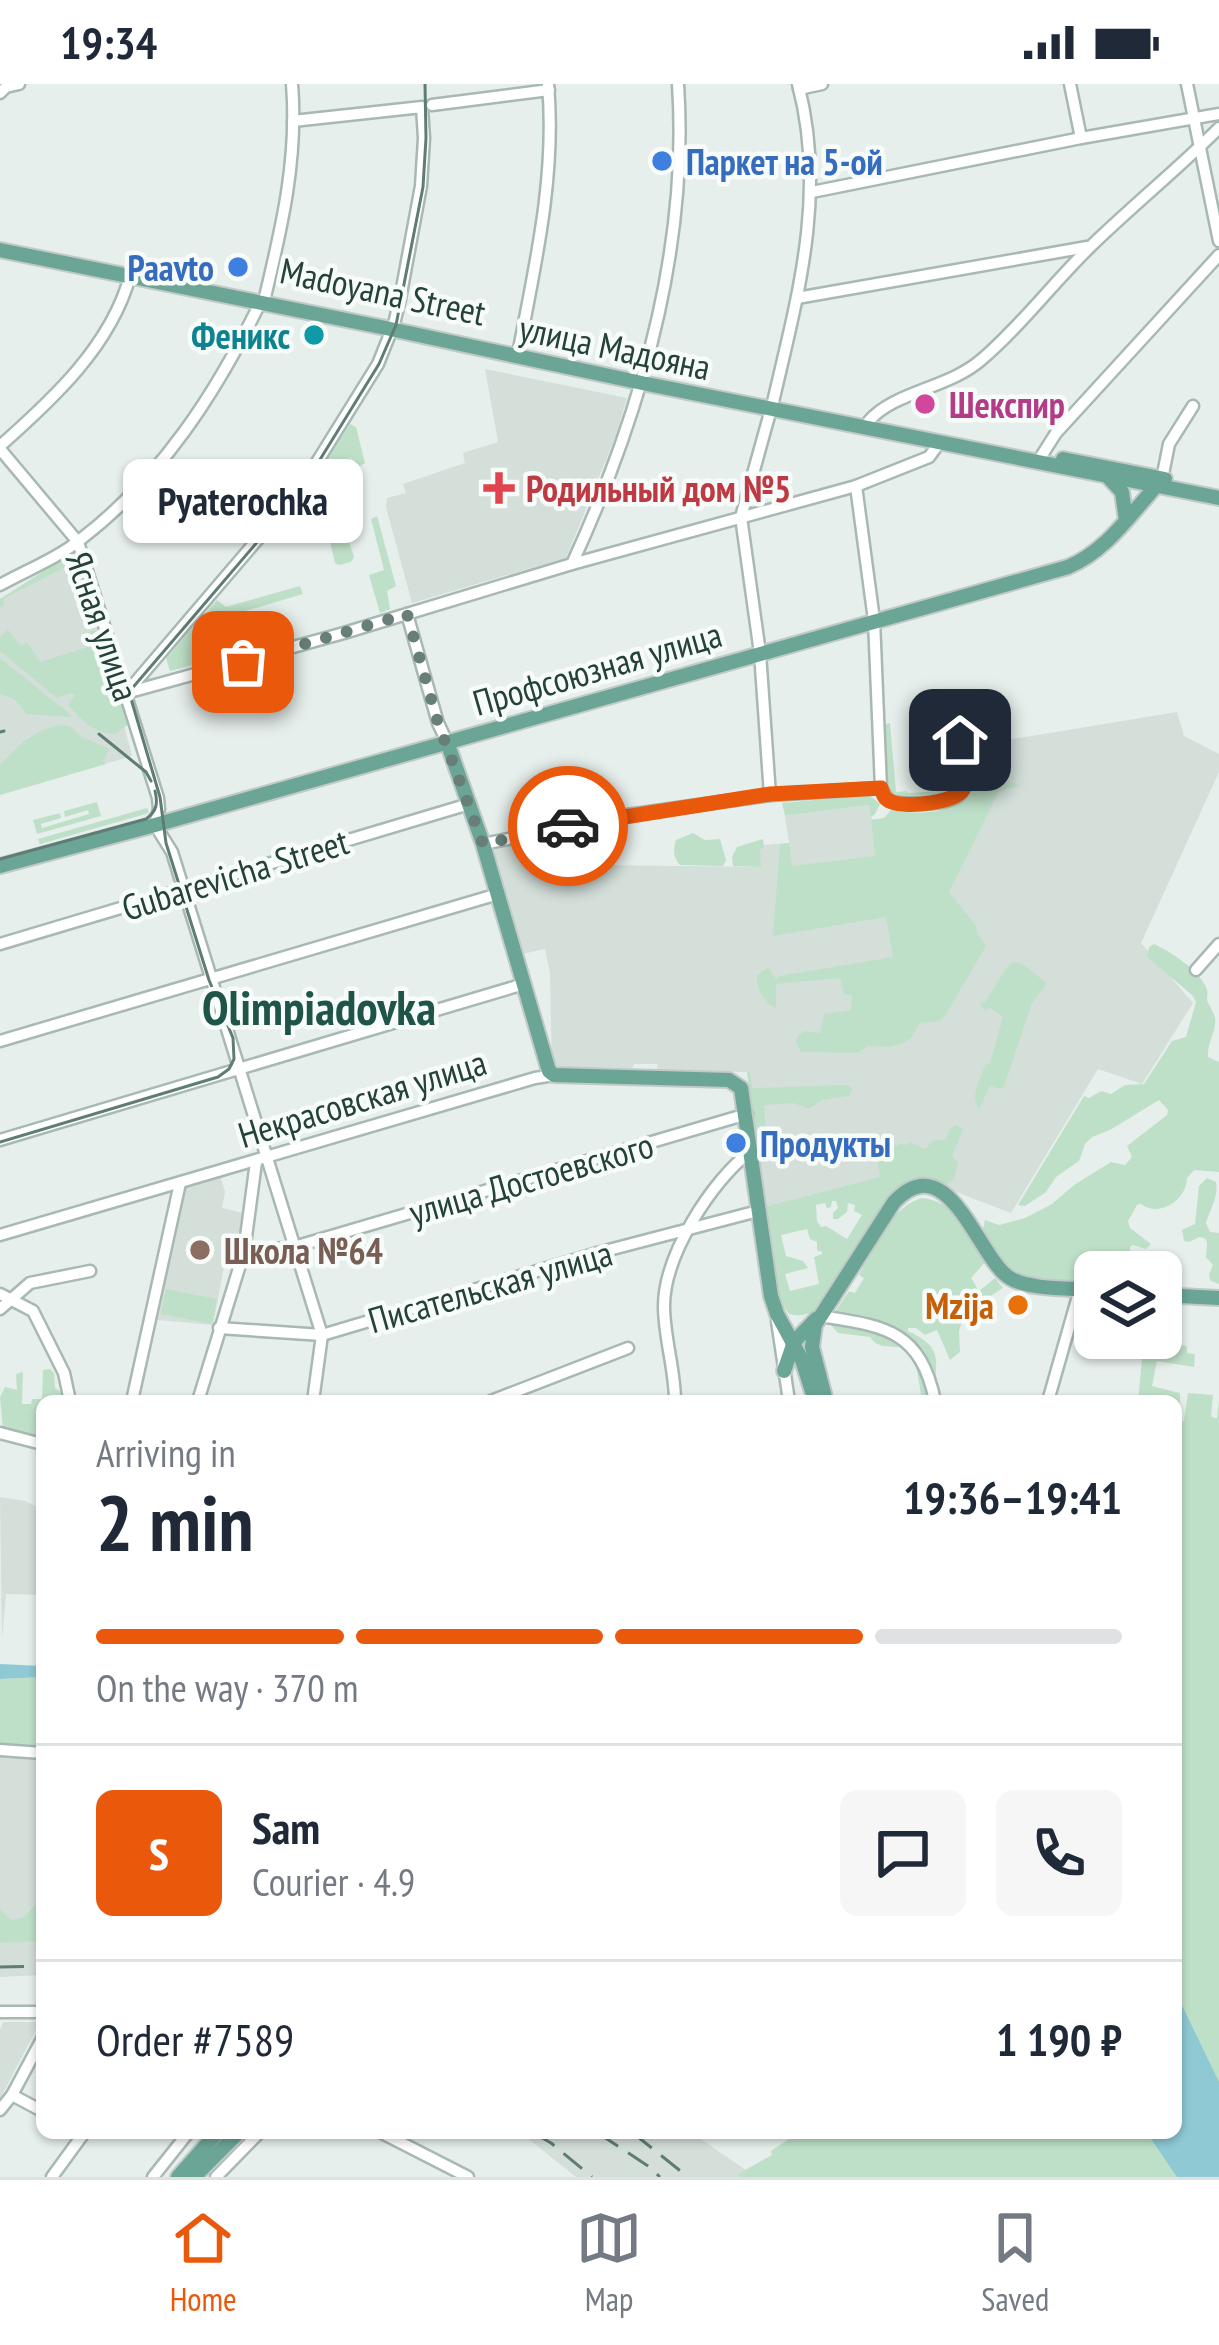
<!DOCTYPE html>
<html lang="en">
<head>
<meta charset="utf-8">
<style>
	body { margin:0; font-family:"PT Sans Narrow",sans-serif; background:#f6f6f7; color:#1f2937; height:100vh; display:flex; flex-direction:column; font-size:45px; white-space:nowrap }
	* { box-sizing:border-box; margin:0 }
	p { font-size:39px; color:#747a83 }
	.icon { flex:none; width:66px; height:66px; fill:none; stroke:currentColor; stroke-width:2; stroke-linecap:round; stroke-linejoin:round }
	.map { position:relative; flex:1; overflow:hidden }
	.details { position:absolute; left:36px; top:1311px; width:1146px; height:744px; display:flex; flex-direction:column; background:#fff; border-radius:18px; box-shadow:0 3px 9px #0004 }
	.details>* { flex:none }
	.fabs { position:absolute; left:1074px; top:1167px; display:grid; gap:24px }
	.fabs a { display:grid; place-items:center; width:108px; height:108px; border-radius:18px; background:#fff; box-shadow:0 3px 9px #0004; font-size:60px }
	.pin { position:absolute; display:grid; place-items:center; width:102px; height:102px; color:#fff; margin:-51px; border-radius:24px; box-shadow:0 6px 18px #0006 }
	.courier { position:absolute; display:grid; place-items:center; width:120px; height:120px; margin:-60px; border:9px solid #ea580c; border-radius:50%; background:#fff; color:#222; box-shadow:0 3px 15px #0007 }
	.bubble { position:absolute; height:84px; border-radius:18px; background:#fff; box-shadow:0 3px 9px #0004; font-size:39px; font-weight:700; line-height:84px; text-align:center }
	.head em { font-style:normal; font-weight:700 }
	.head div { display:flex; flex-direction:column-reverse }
	.head { display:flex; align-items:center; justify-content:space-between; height:204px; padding:0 60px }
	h1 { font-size:78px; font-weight:700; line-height:90px }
	.bar { display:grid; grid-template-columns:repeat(4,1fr); gap:18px 12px; align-content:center; height:144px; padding:0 60px }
	.bar i { height:15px; border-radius:9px; background:#e0e1e3 }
	.bar .active { background:#ea580c }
	.bar p { grid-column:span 4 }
	.line { display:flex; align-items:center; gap:30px; padding:0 60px; border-top:3px solid #e0e1e3 }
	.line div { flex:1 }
	.round { display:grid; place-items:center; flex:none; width:126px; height:126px; border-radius:18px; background:#f6f6f7 }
	.status { display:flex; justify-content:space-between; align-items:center; height:84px; padding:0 60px; background:#fff; direction:ltr }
	.status svg { height:33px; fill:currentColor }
	.menu { display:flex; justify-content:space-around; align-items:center; height:168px; border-top:3px solid #e0e1e3; background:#fff; font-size:33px; color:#747a83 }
	.menu a { display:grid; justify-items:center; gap:6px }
	.menu .active { color:#ea580c }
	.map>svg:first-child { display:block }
	.built { fill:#d4dfda }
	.green { fill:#bfe0c8; fill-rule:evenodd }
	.water { fill:#8ec9d4 }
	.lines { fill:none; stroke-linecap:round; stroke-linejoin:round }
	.minor-casing { stroke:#a8b8b2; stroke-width:15 }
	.major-casing { stroke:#c2cac8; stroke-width:18 }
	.minor { stroke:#fff; stroke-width:10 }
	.major { stroke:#6aa596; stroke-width:14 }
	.tram { stroke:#5f7d75; stroke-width:3 }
	.rail { stroke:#5f7d75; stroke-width:3; stroke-dasharray:24 12; stroke-linecap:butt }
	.done { stroke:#687f78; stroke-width:12; stroke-dasharray:0 21.6 }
	.route { stroke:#ea580c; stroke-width:15 }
	.shop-dot { fill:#3f7fe0; stroke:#f7fbf9; stroke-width:4.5 }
	.culture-dot { fill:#0f9aa8; stroke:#f7fbf9; stroke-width:4.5 }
	.hotel-dot { fill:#d1479c; stroke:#f7fbf9; stroke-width:4.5 }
	.health-dot { fill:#e0444e; stroke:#f7fbf9; stroke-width:4.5 }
	.education-dot { fill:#8d6e63; stroke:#f7fbf9; stroke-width:4.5 }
	.food-dot { fill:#e8710a; stroke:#f7fbf9; stroke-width:4.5 }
	.labels { text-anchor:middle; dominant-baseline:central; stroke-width:9; stroke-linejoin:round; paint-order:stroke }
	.shop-label { font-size:36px; font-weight:bold; fill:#366cbe; stroke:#f7fbf9; text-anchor:start }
	.street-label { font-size:36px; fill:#24423a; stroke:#f7fbf9 }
	.culture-label { font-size:36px; font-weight:bold; fill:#0d838f; stroke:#f7fbf9; text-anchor:end }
	.hotel-label { font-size:36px; font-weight:bold; fill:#b23c85; stroke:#f7fbf9; text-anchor:start }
	.health-label { font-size:36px; font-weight:bold; fill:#be3a42; stroke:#f7fbf9; text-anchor:start }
	.education-label { font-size:36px; font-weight:bold; fill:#785e54; stroke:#f7fbf9; text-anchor:start }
	.food-label { font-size:36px; font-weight:bold; fill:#c56008; stroke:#f7fbf9; text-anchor:end }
	.district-label { font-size:48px; font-weight:bold; fill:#1f5548; stroke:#f7fbf9 }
</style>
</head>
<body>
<div class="status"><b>19:34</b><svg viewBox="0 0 49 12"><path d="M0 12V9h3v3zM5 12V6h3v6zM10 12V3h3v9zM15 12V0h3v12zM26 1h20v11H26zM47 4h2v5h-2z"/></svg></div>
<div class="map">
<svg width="1219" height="2093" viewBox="0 0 1219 2093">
	<rect width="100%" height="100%" fill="#e6efeb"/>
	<g class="built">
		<path d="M485,285L627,314L616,351L566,474L412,519L386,423L387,414L406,409L403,400L465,379L463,369L498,358Z"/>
		<path d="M80,475L132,672L0,711V515Z"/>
		<path d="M1177,628L1184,652L1219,670V688L1141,859L1193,919L1142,1000L1098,985L1011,1129L956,1108L941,1098L924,1095L765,1124L749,988L658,987L657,980H634L632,984L552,983L550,889L545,865L522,870L494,766L506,759L592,740L600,781L760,783V765L764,761L789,759L785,732L869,721L872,736L939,729L961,722L976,698L982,660Z"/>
		<path d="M221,1094L225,1108L222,1124L243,1129L237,1160L233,1159L226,1172L213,1241L158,1236L166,1195L164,1193L186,1104Z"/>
		<path d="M0,1413L25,1417L42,1425V1511L6,1510L2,1554Z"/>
		<path d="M0,1671L42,1674V1891L0,1893Z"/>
		<path d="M3,1938H40L0,2015V1946Z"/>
		<path d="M521,2049H692L746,2086L751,2093H576Z"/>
	</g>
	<g class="green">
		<path d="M350,340L356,343L365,379L360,382L351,374L343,379L351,411L312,422L314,433L288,437L286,433L307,406Z"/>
		<path d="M377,432L396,502L387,507L390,525L380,529L369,491L384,486L371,435Z"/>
		<path d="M341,448L348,454L354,473L351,478L339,481L335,479L329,454L331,451Z"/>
		<path d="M75,467L84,491L81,492L73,479L3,515L4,521L0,523V515Z"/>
		<path d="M300,502L303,510L208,538L204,531L217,516L226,523Z"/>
		<path d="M200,535L205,540L208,538L215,559L234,553L239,569L170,587L166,574Z"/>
		<path d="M98,545L104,565L108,566L130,639L115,650C95,649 83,638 70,623L69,619L75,611L70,609L57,614L0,567V553L8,546L21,562L27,558L40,578L91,562L88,548Z"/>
		<path d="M0,574L71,631V633L27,630L14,615L0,610Z"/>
		<path d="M890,639L896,708L907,707L908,709L956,706L955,709L949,712L901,715L891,710L885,695L883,641Z"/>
		<path d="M64,641L72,643L80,652L109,665L103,677L106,680L0,711V681C18,662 36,643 64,641Z"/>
		<path d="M991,693L997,698L1008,697L1020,702L999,707L949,808L977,843V849L986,862L945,932L939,937L920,939L911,954L903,959L891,963L868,962L858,969L801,968L796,957L798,951L805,947L820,949L824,930L851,926L852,911H844L840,894L776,900V925C766,919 755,904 757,892L768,883L776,895L779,892L893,873L886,833L773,852L780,760L789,759L792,782L875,772L871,736L884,734L891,726C920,731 962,732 972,698L982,699Z"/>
		<path d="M869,711L880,720L875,730L871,733L869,721L785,732L782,719Z"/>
		<path d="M97,718L101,732L37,750L33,736L60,729L61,734L41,740L42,744L89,730L88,726L65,733L64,727Z"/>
		<path d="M147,724L149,729L40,760L38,755Z"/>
		<path d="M693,749L705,756L720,755L726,776L723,782L680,781C673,773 673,766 676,756Z"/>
		<path d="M763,755L764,763L760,766L761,783L733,782L732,773L737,763Z"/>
		<path d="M1154,860C1170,867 1202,888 1207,906C1208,909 1207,912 1207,916C1209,922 1214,928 1215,934C1217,946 1207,959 1208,973L1219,978V1088L1194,1086L1187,1094C1187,1116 1159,1134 1141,1120L1137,1121L1128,1137L1130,1144L1151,1160L1146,1165L1133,1161L1130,1163V1175L1116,1188H1095V1197C1067,1195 1023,1201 1002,1178C994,1169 989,1156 983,1145L985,1136L999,1141L1025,1134L1052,1120L1074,1101L1111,1078L1125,1081L1132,1073L1127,1062L1167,1031L1168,1026L1159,1016L1110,1046L1092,1053L1085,1060L1079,1077L1056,1093L1046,1108L1025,1122L1018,1121L1084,1012L1089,1014L1101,1007L1111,1010L1125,1001L1144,1000L1172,957L1186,953L1196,918L1192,911L1147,873L1149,863Z"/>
		<path d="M1013,878L1022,879L1045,898L1046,901L1032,919L1004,1003L1000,1005L990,1002L979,1025C969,1011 981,995 985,981L990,979L1003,933L990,924L984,926L980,920L985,918L1006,884Z"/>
		<path d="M747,988H750L752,1004L849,1001L852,1005L849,1012L822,1016L809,1025L793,1019L764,1021L767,1060L758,1065L761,1094Z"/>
		<path d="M956,1041L963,1045L952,1072L958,1079L954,1095L946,1101C859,1066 857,1248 789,1230C768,1203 769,1157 765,1123L880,1093L875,1055L897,1062L899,1059L907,1061L909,1058L925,1065L933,1057L946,1055L949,1046ZM832,1117H836L838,1124L833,1129V1135H838L847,1128L848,1119L855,1121L854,1127L862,1131L847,1155L826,1142L821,1143L817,1137L816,1121L825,1119L827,1124L831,1123ZM807,1145L810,1155L817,1158V1166L822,1168V1170L814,1173L819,1200L790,1207L785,1190L808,1184L803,1177L786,1172L781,1151Z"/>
		<path d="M1207,1094L1216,1098C1219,1113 1210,1125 1206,1139L1210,1148L1219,1149V1200L1211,1197L1209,1191L1213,1181L1206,1173C1206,1165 1211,1153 1199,1153L1189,1158L1184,1157L1182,1146L1195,1140L1199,1102Z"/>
		<path d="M922,1114C957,1118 970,1149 986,1177L971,1194L979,1207L995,1194L1003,1204L978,1220L967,1223L959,1247L960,1268L950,1276L937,1246L925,1251L916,1244H908V1247C953,1268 928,1284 938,1317H922L916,1280L906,1265C894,1260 879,1267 870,1253L838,1249L830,1240V1235L849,1207L855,1209L864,1194L859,1191C875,1164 890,1123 922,1114Z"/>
		<path d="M166,1205L217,1215L212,1240L161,1230Z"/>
		<path d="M1171,1259L1187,1262V1269L1195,1270L1194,1283L1157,1277L1152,1302L1180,1309V1338L1184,1337L1188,1309L1213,1311L1211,1332L1214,1334H1217L1219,1316V2093H740L738,2090L772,2071L771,2067L798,2049H1176V1719L1179,1708L1176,1650V1317H1138L1143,1266L1168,1271Z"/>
		<path d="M50,1285L54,1289L55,1304L65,1311L68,1317H42V1354L3,1346L0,1313L5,1303L17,1306L16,1290L23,1288L22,1320H31L32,1315H42L43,1286Z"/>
		<path d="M42,1593V1667L0,1664V1595Z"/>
		<path d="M42,1814V1857L0,1859V1826L12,1836L24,1833Z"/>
	</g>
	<g class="water">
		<path d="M0,1580L42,1582V1593L0,1595Z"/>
		<path d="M1176,1909L1219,1998V2093H1177L1147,2049H1176Z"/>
	</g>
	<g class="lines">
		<g class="minor-casing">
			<g id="minor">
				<path d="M1070,0L1081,54"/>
				<path d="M1187,0L1219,157"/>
				<path d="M799,5L822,0"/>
				<path d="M0,9L6,3L19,0"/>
				<path d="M432,21L549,6"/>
				<path d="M812,108L1081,54L1219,30"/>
				<path d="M265,213C282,142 298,74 292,0"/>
				<path d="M797,214L1087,163"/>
				<path d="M519,265C536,177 556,90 548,0"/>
				<path d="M773,318C798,211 827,109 798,0"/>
				<path d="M869,337C893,308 949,304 981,276C1021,242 1053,199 1090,163C1132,122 1178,85 1219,44"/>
				<path d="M0,362C52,316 111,262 130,192"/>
				<path d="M0,365L78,458L158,714L159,725L155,741L172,768L322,1251L313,1317"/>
				<path d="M1042,371L1056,349L1219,171"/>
				<path d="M1162,395L1169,360L1193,322"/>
				<path d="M856,402L874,536L881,704L889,717C903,721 940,721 953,715C963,711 962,707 965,698L955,613"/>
				<path d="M572,480C640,332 689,164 678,0"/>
				<path d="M0,501C27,486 58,474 81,455C162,393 216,309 260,219"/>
				<path d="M407,530L438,639L447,658"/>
				<path d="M128,607L299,407L378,280L394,240L400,215L421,102L424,54L422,23L293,37"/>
				<path d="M126,609L344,549L572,480L856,402L929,373L940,358"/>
				<path d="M770,711L760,569L741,433L771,325"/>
				<path d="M483,760L627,731L770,711L881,704"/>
				<path d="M0,860L469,720"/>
				<path d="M1196,886L1219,860"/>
				<path d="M0,957L498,810"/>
				<path d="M0,1056L524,900"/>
				<path d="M0,1151L535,994L554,991"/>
				<path d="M244,1168L294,1163L747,1030"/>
				<path d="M0,1210L33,1227L64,1289L70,1317"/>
				<path d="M0,1225L30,1199L90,1187"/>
				<path d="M820,1232C882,1242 920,1244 935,1317"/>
				<path d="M777,1237L789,1317"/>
				<path d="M219,1244L322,1251L601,1168L758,1127"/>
				<path d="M132,1317L180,1099"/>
				<path d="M198,1317L244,1168L256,1078"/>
				<path d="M491,1317L628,1264"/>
				<path d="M675,1317C675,1285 664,1254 664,1222C664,1172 711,1097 751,1067"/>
				<path d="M1048,1317L1080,1205"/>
				<path d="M0,1349L42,1360"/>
				<path d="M0,1666L42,1669"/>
				<path d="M0,1928H42"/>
				<path d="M12,2011L42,2027"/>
				<path d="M0,2026L12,2011L42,1955"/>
				<path d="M382,2049L468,2093"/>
				<path d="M52,2093L84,2049"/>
				<path d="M153,2093L188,2049"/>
				<path d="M216,2093L259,2049"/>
			</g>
		</g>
		<g class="major-casing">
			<g id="major">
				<path d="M0,166L381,243L642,299L1219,414"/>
				<path d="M1063,375L1165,395"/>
				<path d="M1109,394L1122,408L1126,436"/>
				<path d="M447,658L483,760L549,987L554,991L729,996L741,1004L771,1212L777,1230L802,1276L815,1317"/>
				<path d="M0,782L155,741L1068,483C1107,467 1131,429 1159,399"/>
				<path d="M1161,1211L1219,1214"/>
				<path d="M784,1287L794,1258L816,1235"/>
				<path d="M826,1317L812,1263L815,1241L894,1118C949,1060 978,1175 1010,1194C1029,1206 1072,1204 1095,1206"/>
				<path d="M178,2093L217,2049"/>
				<path d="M194,2093L238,2049"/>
			</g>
		</g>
		<use href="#minor" class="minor"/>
		<use href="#major" class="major"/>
		<g class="tram">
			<path d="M0,648L4,647"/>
			<path d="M99,650L146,688L151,697"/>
			<path d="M0,775L146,735C157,727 158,719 155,707"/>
			<path d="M0,1058L218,993L229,985L234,975L233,954L209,896L166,759L160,713L129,608L300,408L379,280L396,241L423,103L426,54L425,0"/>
		</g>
		<g class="rail">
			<path d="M0,1883L42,1882"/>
			<path d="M534,2049L551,2059L592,2093"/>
			<path d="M598,2049L648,2082L660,2093"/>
			<path d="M633,2049L688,2093"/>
		</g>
	</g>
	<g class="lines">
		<path class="done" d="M243,578L407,530L438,639L483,760L568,742"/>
		<path class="route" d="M568,742L770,710L881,704C884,712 883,714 892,718C905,724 958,719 964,704C969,691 962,669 960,656"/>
	</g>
	<g class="shop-dot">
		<circle cx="662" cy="77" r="12"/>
		<circle cx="238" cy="183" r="12"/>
		<circle cx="736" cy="1059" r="12"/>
	</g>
	<circle class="culture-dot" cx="314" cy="251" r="12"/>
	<circle class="hotel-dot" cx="925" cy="320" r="12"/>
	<path class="health-dot" d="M493 386h12v12h12v12h-12v12h-12v-12h-12v-12h12z"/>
	<circle class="education-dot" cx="200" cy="1166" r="12"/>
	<circle class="food-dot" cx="1018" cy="1221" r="12"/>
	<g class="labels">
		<g class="shop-label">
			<text x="686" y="77">Паркет на 5-ой</text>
			<text x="214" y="183" text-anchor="end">Paavto</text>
			<text x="760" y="1059">Продукты</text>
		</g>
		<g class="street-label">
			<text transform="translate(383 207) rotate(12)">Madoyana Street</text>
			<text transform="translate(615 263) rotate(12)">улица Мадояна</text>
			<text transform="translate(103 542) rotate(71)">Ясная улица</text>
			<text transform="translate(597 584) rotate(-16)">Профсоюзная улица</text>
			<text transform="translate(235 790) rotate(-17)">Gubarevicha Street</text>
			<text transform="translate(362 1014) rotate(-17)">Некрасовская улица</text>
			<text transform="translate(531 1094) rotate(-16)">улица Достоевского</text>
			<text transform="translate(490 1202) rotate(-16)">Писательская улица</text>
		</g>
		<g class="culture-label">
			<text x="290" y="251">Феникс</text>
		</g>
		<g class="hotel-label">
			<text x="949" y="320">Шекспир</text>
		</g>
		<g class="health-label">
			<text x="526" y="404">Родильный дом №5</text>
		</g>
		<g class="education-label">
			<text x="224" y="1166">Школа №64</text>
		</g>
		<g class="food-label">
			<text x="994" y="1221">Mzija</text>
		</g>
		<g class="district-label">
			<text x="319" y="923">Olimpiadovka</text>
		</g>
	</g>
</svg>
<div class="fabs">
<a><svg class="icon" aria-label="layers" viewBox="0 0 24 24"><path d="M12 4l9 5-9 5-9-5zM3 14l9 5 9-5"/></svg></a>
</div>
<div class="pin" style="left:243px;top:578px;background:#ea580c"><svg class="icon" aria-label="bag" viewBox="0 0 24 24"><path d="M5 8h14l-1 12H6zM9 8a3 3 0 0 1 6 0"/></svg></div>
<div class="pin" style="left:960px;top:656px;background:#1f2937"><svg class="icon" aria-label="home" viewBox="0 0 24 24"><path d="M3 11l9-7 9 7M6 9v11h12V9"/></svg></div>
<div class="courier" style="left:568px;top:742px"><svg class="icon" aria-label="car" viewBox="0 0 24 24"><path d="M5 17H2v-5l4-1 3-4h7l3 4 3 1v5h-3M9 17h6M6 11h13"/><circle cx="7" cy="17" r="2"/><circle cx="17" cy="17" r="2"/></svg></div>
<div class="bubble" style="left:123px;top:375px;width:240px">Pyaterochka</div>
<section class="details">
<div class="head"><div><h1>2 min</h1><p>Arriving in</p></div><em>19:36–19:41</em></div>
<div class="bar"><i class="active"></i><i class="active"></i><i class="active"></i><i></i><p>On the way · 370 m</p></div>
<div class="line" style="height:216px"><b class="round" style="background:#ea580c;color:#fff">S</b><div><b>Sam</b><p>Courier · 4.9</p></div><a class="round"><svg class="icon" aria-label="chat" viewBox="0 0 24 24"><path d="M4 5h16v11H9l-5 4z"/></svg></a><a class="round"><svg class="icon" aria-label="phone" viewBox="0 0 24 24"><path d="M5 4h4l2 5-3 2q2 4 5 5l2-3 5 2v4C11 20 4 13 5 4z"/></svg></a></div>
<div class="line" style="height:156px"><div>Order #7589</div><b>1 190 ₽</b></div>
</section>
</div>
<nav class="menu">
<a class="active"><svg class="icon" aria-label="home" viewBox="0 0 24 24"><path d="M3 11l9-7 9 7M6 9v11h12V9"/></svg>Home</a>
<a><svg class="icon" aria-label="map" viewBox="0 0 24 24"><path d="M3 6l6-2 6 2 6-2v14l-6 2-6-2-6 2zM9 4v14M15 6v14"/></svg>Map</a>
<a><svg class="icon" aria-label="saved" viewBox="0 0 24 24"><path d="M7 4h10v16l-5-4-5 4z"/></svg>Saved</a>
</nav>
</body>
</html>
